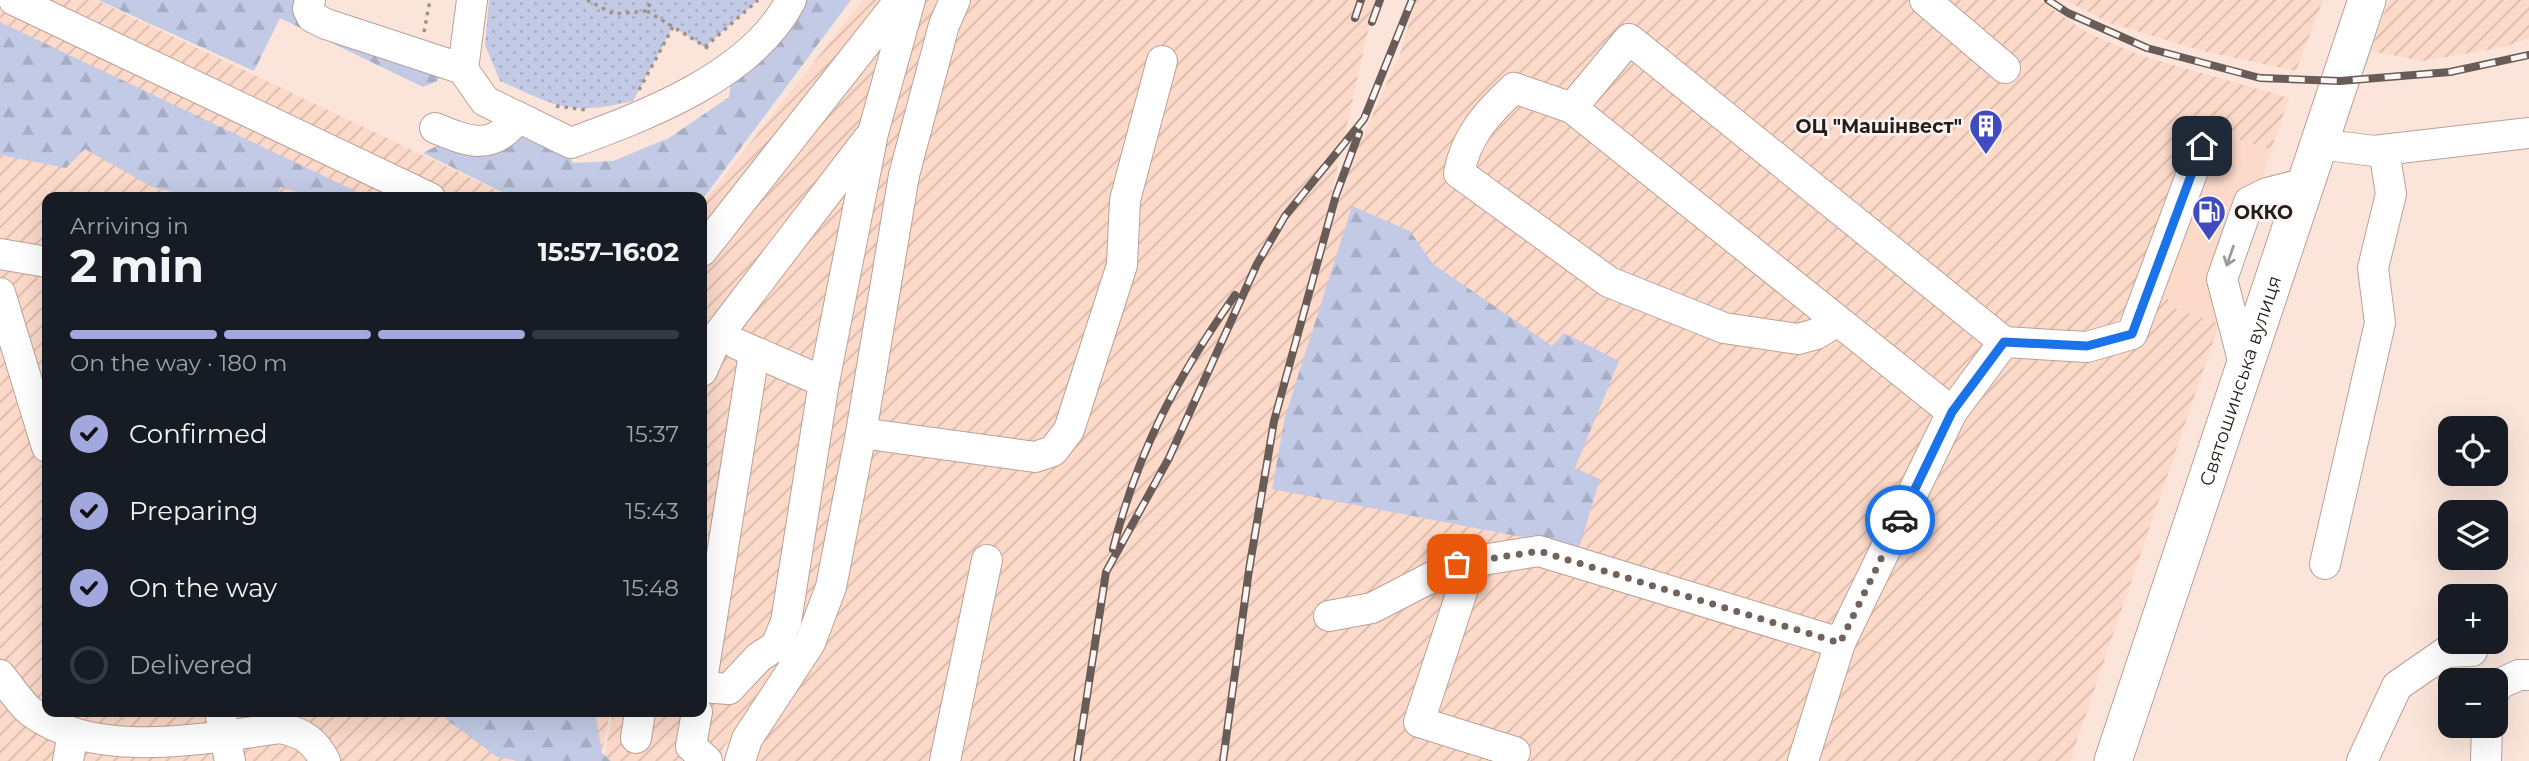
<!DOCTYPE html>
<html lang="en">
<head>
<meta charset="utf-8">
<style>
	body { margin:0; font-family:Montserrat,sans-serif; background:#242831; color:#f1f3f6; height:100vh; display:flex; flex-direction:column; font-size:26px; white-space:nowrap }
	* { box-sizing:border-box; margin:0 }
	p { font-size:23px; color:#9ea1a6 }
	.icon { flex:none; width:38px; height:38px; fill:none; stroke:currentColor; stroke-width:2; stroke-linecap:round; stroke-linejoin:round }
	.map { position:relative; flex:1; overflow:hidden }
	.sheet { position:absolute; left:42px; top:192px; width:665px; height:525px; display:flex; flex-direction:column; background:#171b24; border-radius:14px; box-shadow:0 7px 28px #0002 }
	.sheet>* { flex:none }
	.tools { position:absolute; left:2438px; top:416px; display:grid; gap:14px }
	.tools a { display:grid; place-items:center; width:70px; height:70px; border-radius:14px; background:#171b24; box-shadow:0 7px 28px #0002; font-size:35px }
	.pin { position:absolute; display:grid; place-items:center; width:60px; height:60px; color:#fff; margin:-30px; border-radius:14px; box-shadow:0 4px 10px #0006 }
	.courier { position:absolute; display:grid; place-items:center; width:70px; height:70px; margin:-35px; border:5px solid #1a73e8; border-radius:50%; background:#fff; color:#222; box-shadow:0 2px 9px #0007 }
	.head em { font-style:normal; font-weight:700 }
	.head div { display:flex; flex-direction:column-reverse }
	.head { display:flex; align-items:center; justify-content:space-between; height:119px; padding:0 28px }
	h1 { font-size:46px; font-weight:700; line-height:52px }
	.bar { display:grid; grid-template-columns:repeat(4,1fr); gap:10px 7px; align-content:center; height:84px; padding:0 28px }
	.bar i { height:9px; border-radius:5px; background:#363941 }
	.bar .active { background:#a2a7de }
	.bar p { grid-column:span 4 }
	ol { padding:0 28px; list-style:none }
	li { display:flex; align-items:center; gap:21px; height:77px }
	li p { margin-inline-start:auto }
	li .icon { padding:7px; border-radius:50%; background:#a2a7de; color:#111; stroke-width:4 }
	li:last-child { color:#9ea1a6 }
	li i { width:38px; height:38px; border:4px solid #363941; border-radius:50% }
	.map>svg:first-child { display:block }
	.built { fill:#fcd9c9 }
	.industrial { fill:url(#industrial-furrows) }
	.green { fill:url(#green-dots) }
	.forest { fill:url(#forest-firs) }
	.lines { fill:none; stroke-linecap:round; stroke-linejoin:round }
	.minor-casing { stroke:#bba196; stroke-width:32 }
	.major-casing { stroke:#bba196; stroke-width:39 }
	.path { stroke:#a29189; stroke-width:3.5; stroke-dasharray:3.5 5; stroke-linecap:butt }
	.minor { stroke:#fff; stroke-width:30 }
	.major { stroke:#fff; stroke-width:37 }
	.rail-casing { stroke:#695b55; stroke-width:8 }
	.rail { stroke:#fbf6f3; stroke-width:5; stroke-dasharray:16; stroke-linecap:butt }
	.oneway { stroke:#9e9997 }
	.done { stroke:#71635c; stroke-width:7; stroke-dasharray:0 12.6 }
	.route { stroke:#1a73e8; stroke-width:9 }
	.labels { text-anchor:middle; dominant-baseline:central; stroke-width:5; stroke-linejoin:round; paint-order:stroke }
	.poi-label { font-size:19px; font-weight:bold; fill:#271d18; stroke:#fbf6f3; text-anchor:end }
	.street-label { font-size:19px; fill:#271d18; stroke:#fbf6f3 }
</style>
</head>
<body>
<div class="map">
<svg width="2529" height="761" viewBox="0 0 2529 761">
	<defs>
		<pattern id="industrial-furrows" width="10" height="10" patternUnits="userSpaceOnUse" patternTransform="scale(1.75)"><rect width="10" height="10" fill="#fcd9c9"/><path d="M-1 1l2-2M0 10L10 0M9 11l2-2" fill="none" stroke="#d8baac"/></pattern>
		<pattern id="green-dots" width="8" height="8" patternUnits="userSpaceOnUse" patternTransform="scale(1.75)"><rect width="8" height="8" fill="#c2cae5"/><path d="M2 2h.1M6 6h.1" fill="none" stroke="#a7adc4" stroke-width="1.8" stroke-linecap="round"/></pattern>
		<pattern id="forest-firs" width="22" height="20" patternUnits="userSpaceOnUse" patternTransform="scale(1.75)"><rect width="22" height="20" fill="#c2cae5"/><path d="M5 1l3.5 6h-7zM16 11l3.5 6h-7z" fill="#a7adc4"/></pattern>
	</defs>
	<rect width="100%" height="100%" fill="#fbe5db"/>
	<path class="built" d="M2230,136L2271,150L2219,324L2172,307L2162,288L2211,147Z"/>
	<g class="industrial">
		<path d="M0,0H96L513,198H366L0,22Z"/>
		<path d="M863,0H948L814,619L722,750L721,761H603L613,712H702V204Z"/>
		<path d="M964,0H1375L1326,218L1400,54L1416,0H2040L2084,31L2139,55L2289,98L2271,150L2230,136L2211,147L2162,288L2172,307L2219,324L2070,761H750L839,597L911,180Z"/>
		<path d="M2065,0H2323L2296,71L2203,51L2110,23Z"/>
		<path d="M2389,0H2529V38L2504,47L2423,61L2371,51Z"/>
		<path d="M0,30L354,198H47V712H610L600,761H0Z"/>
	</g>
	<path class="green" d="M489,0H758L705,47L673,27L633,101C569,116 558,107 500,81L485,45Z"/>
	<g class="forest">
		<path d="M98,0H306L449,65L437,81L423,87L280,18L254,71Z"/>
		<path d="M801,0H851L702,200L514,198L423,153L446,141L520,129L565,149L573,163L613,161L669,138L729,97L733,63Z"/>
		<path d="M0,22L370,198H315L281,187L275,198H199L152,187L85,149L66,168L0,155Z"/>
		<path d="M1352,206L1410,231L1433,264L1552,346L1564,333L1619,361L1575,468L1600,479L1579,548L1272,489L1285,417Z"/>
		<path d="M443,712H595L602,753L611,761H519L497,757L446,719Z"/>
	</g>
	<g class="lines">
		<g class="minor-casing">
			<g id="minor">
				<path d="M14,0L430,198"/>
				<path d="M310,0L308,9L312,17L326,24L463,69"/>
				<path d="M472,0L463,69L466,74L485,101L571,143C647,115 752,76 791,0"/>
				<path d="M1925,0L2005,68"/>
				<path d="M1572,108L1629,39L2004,342"/>
				<path d="M435,128C469,142 493,152 518,117"/>
				<path d="M2319,144L2374,151L2529,133"/>
				<path d="M702,251L900,0"/>
				<path d="M0,254L47,262"/>
				<path d="M0,293L47,447"/>
				<path d="M1838,321L1816,334L1798,339L1724,328L1609,282L1459,173C1466,136 1487,113 1514,88L1572,108L1952,412"/>
				<path d="M737,344L824,382"/>
				<path d="M2245,368L2222,279L2249,202L2267,193L2306,183"/>
				<path d="M702,371L718,335L868,139"/>
				<path d="M861,433L1035,457L1053,451L1069,430L1122,265L1125,200L1162,61"/>
				<path d="M1472,561L1419,722L1515,752"/>
				<path d="M2325,564L2380,323L2373,268L2391,194L2384,150"/>
				<path d="M1329,616L1372,608L1457,564L1539,551L1840,643"/>
				<path d="M0,675C10,687 19,702 31,712C97,761 205,738 281,728C303,733 315,741 325,761"/>
				<path d="M702,680L754,353"/>
				<path d="M702,687L729,689L759,657L776,646L786,622L824,382L873,133L910,0"/>
				<path d="M2496,689L2497,685L2519,675H2529"/>
				<path d="M220,712L230,761"/>
				<path d="M697,712L691,746L707,761"/>
				<path d="M636,738L640,712"/>
				<path d="M68,761L73,733"/>
				<path d="M740,761L747,739L810,643L831,587L861,433L904,175L944,25L955,0"/>
				<path d="M945,761L987,560"/>
				<path d="M1803,761L1840,643L1952,412L2004,342L2087,347L2132,334L2202,146"/>
				<path d="M2362,761L2397,686L2446,652L2472,651"/>
				<path d="M2486,761L2487,726"/>
			</g>
		</g>
		<g class="major-casing">
			<g id="major">
				<path id="s1" d="M2113,761L2367,0"/>
			</g>
		</g>
		<g class="path">
			<path d="M587,0L614,14L647,11L651,0"/>
			<path d="M647,11L711,50"/>
			<path d="M424,32L430,0"/>
			<path d="M705,47L758,0"/>
			<path d="M639,90L673,27"/>
			<path d="M556,106L586,110"/>
		</g>
		<use href="#minor" class="minor"/>
		<use href="#major" class="major"/>
		<g class="rail-casing">
			<g id="rail">
				<path d="M2048,0L2068,13L2147,48L2260,78L2340,81L2450,72L2529,55"/>
				<path d="M1355,18L1361,0"/>
				<path d="M1372,22L1380,0"/>
				<path d="M1113,549C1138,450 1176,379 1235,295"/>
				<path d="M1077,761L1106,572L1169,458L1257,264L1285,216L1364,119L1412,0"/>
				<path d="M1223,761L1249,570L1274,421L1336,195L1359,133"/>
			</g>
		</g>
		<use href="#rail" class="rail"/>
	</g>
	<defs><path id="oneway-shaft" d="M-6 0H5M1.5-3L5.5 0L1.5 3" fill="none" stroke-width="1.6" stroke-linecap="round" stroke-linejoin="round" transform="scale(1.75)"/></defs>
	<use class="oneway" href="#oneway-shaft" transform="translate(2230 256) rotate(109)"/>
	<g class="lines">
		<path class="done" d="M1457,564L1539,551L1840,643L1900,520"/>
		<path class="route" d="M1900,520L1952,412L2004,342L2087,346L2132,334L2202,146"/>
	</g>
	<defs>
		<g id="building-pin" transform="scale(1.75)"><path d="M0 17L-7.5 6A9.5 9.5 0 1 1 7.5 6Z" fill="#414bc0" stroke="#fbf6f3"/><path d="M-4-6H4V6H1V3H-1V6H-4ZM-2.5-4.3h1.7v1.8h-1.7ZM.8-4.3h1.7v1.8H.8ZM-2.5-1h1.7V.8h-1.7ZM.8-1h1.7V.8H.8Z" fill="#fff"/></g>
		<g id="fuel-pin" transform="scale(1.75)"><path d="M0 17L-7.5 6A9.5 9.5 0 1 1 7.5 6Z" fill="#414bc0" stroke="#fbf6f3"/><path d="M-5.5-6h7V0h2V4h1.3V-2.5L3-4.5l.8-.8L6-3V5H2.5V1h-1V6h-7ZM-4.2-4.7v3.2H.2V-4.7Z" fill="#fff"/></g>
	</defs>
	<g fill-rule="evenodd">
		<use href="#building-pin" x="1986" y="126"/>
		<use href="#fuel-pin" x="2209" y="212"/>
	</g>
	<g class="labels">
		<g class="poi-label">
			<text x="1962" y="126">ОЦ "Машінвест"</text>
			<text x="2234" y="212" text-anchor="start">ОККО</text>
		</g>
		<g class="street-label">
			<text stroke="none"><textPath href="#s1" startOffset="401">Святошинська вулиця</textPath></text>
		</g>
	</g>
</svg>
<div class="tools">
<a><svg class="icon" aria-label="locate" viewBox="0 0 24 24"><circle cx="12" cy="12" r="6"/><path d="M12 2v4M12 18v4M2 12h4M18 12h4"/></svg></a>
<a><svg class="icon" aria-label="layers" viewBox="0 0 24 24"><path d="M12 4l9 5-9 5-9-5zM3 14l9 5 9-5"/></svg></a>
<a>+</a>
<a>−</a>
</div>
<div class="pin" style="left:1457px;top:564px;background:#ea580c"><svg class="icon" aria-label="bag" viewBox="0 0 24 24"><path d="M5 8h14l-1 12H6zM9 8a3 3 0 0 1 6 0"/></svg></div>
<div class="pin" style="left:2202px;top:146px;background:#1f2937"><svg class="icon" aria-label="home" viewBox="0 0 24 24"><path d="M3 11l9-7 9 7M6 9v11h12V9"/></svg></div>
<div class="courier" style="left:1900px;top:520px"><svg class="icon" aria-label="car" viewBox="0 0 24 24"><path d="M5 17H2v-5l4-1 3-4h7l3 4 3 1v5h-3M9 17h6M6 11h13"/><circle cx="7" cy="17" r="2"/><circle cx="17" cy="17" r="2"/></svg></div>
<section class="sheet">
<div class="head"><div><h1>2 min</h1><p>Arriving in</p></div><em>15:57–16:02</em></div>
<div class="bar"><i class="active"></i><i class="active"></i><i class="active"></i><i></i><p>On the way · 180 m</p></div>
<ol>
<li><svg class="icon" aria-label="check" viewBox="0 0 24 24"><path d="M5 12l5 5 9-10"/></svg>Confirmed<p>15:37</p></li>
<li><svg class="icon" aria-label="check" viewBox="0 0 24 24"><path d="M5 12l5 5 9-10"/></svg>Preparing<p>15:43</p></li>
<li><svg class="icon" aria-label="check" viewBox="0 0 24 24"><path d="M5 12l5 5 9-10"/></svg>On the way<p>15:48</p></li>
<li><i></i>Delivered</li>
</ol>
</section>
</div>
</body>
</html>
